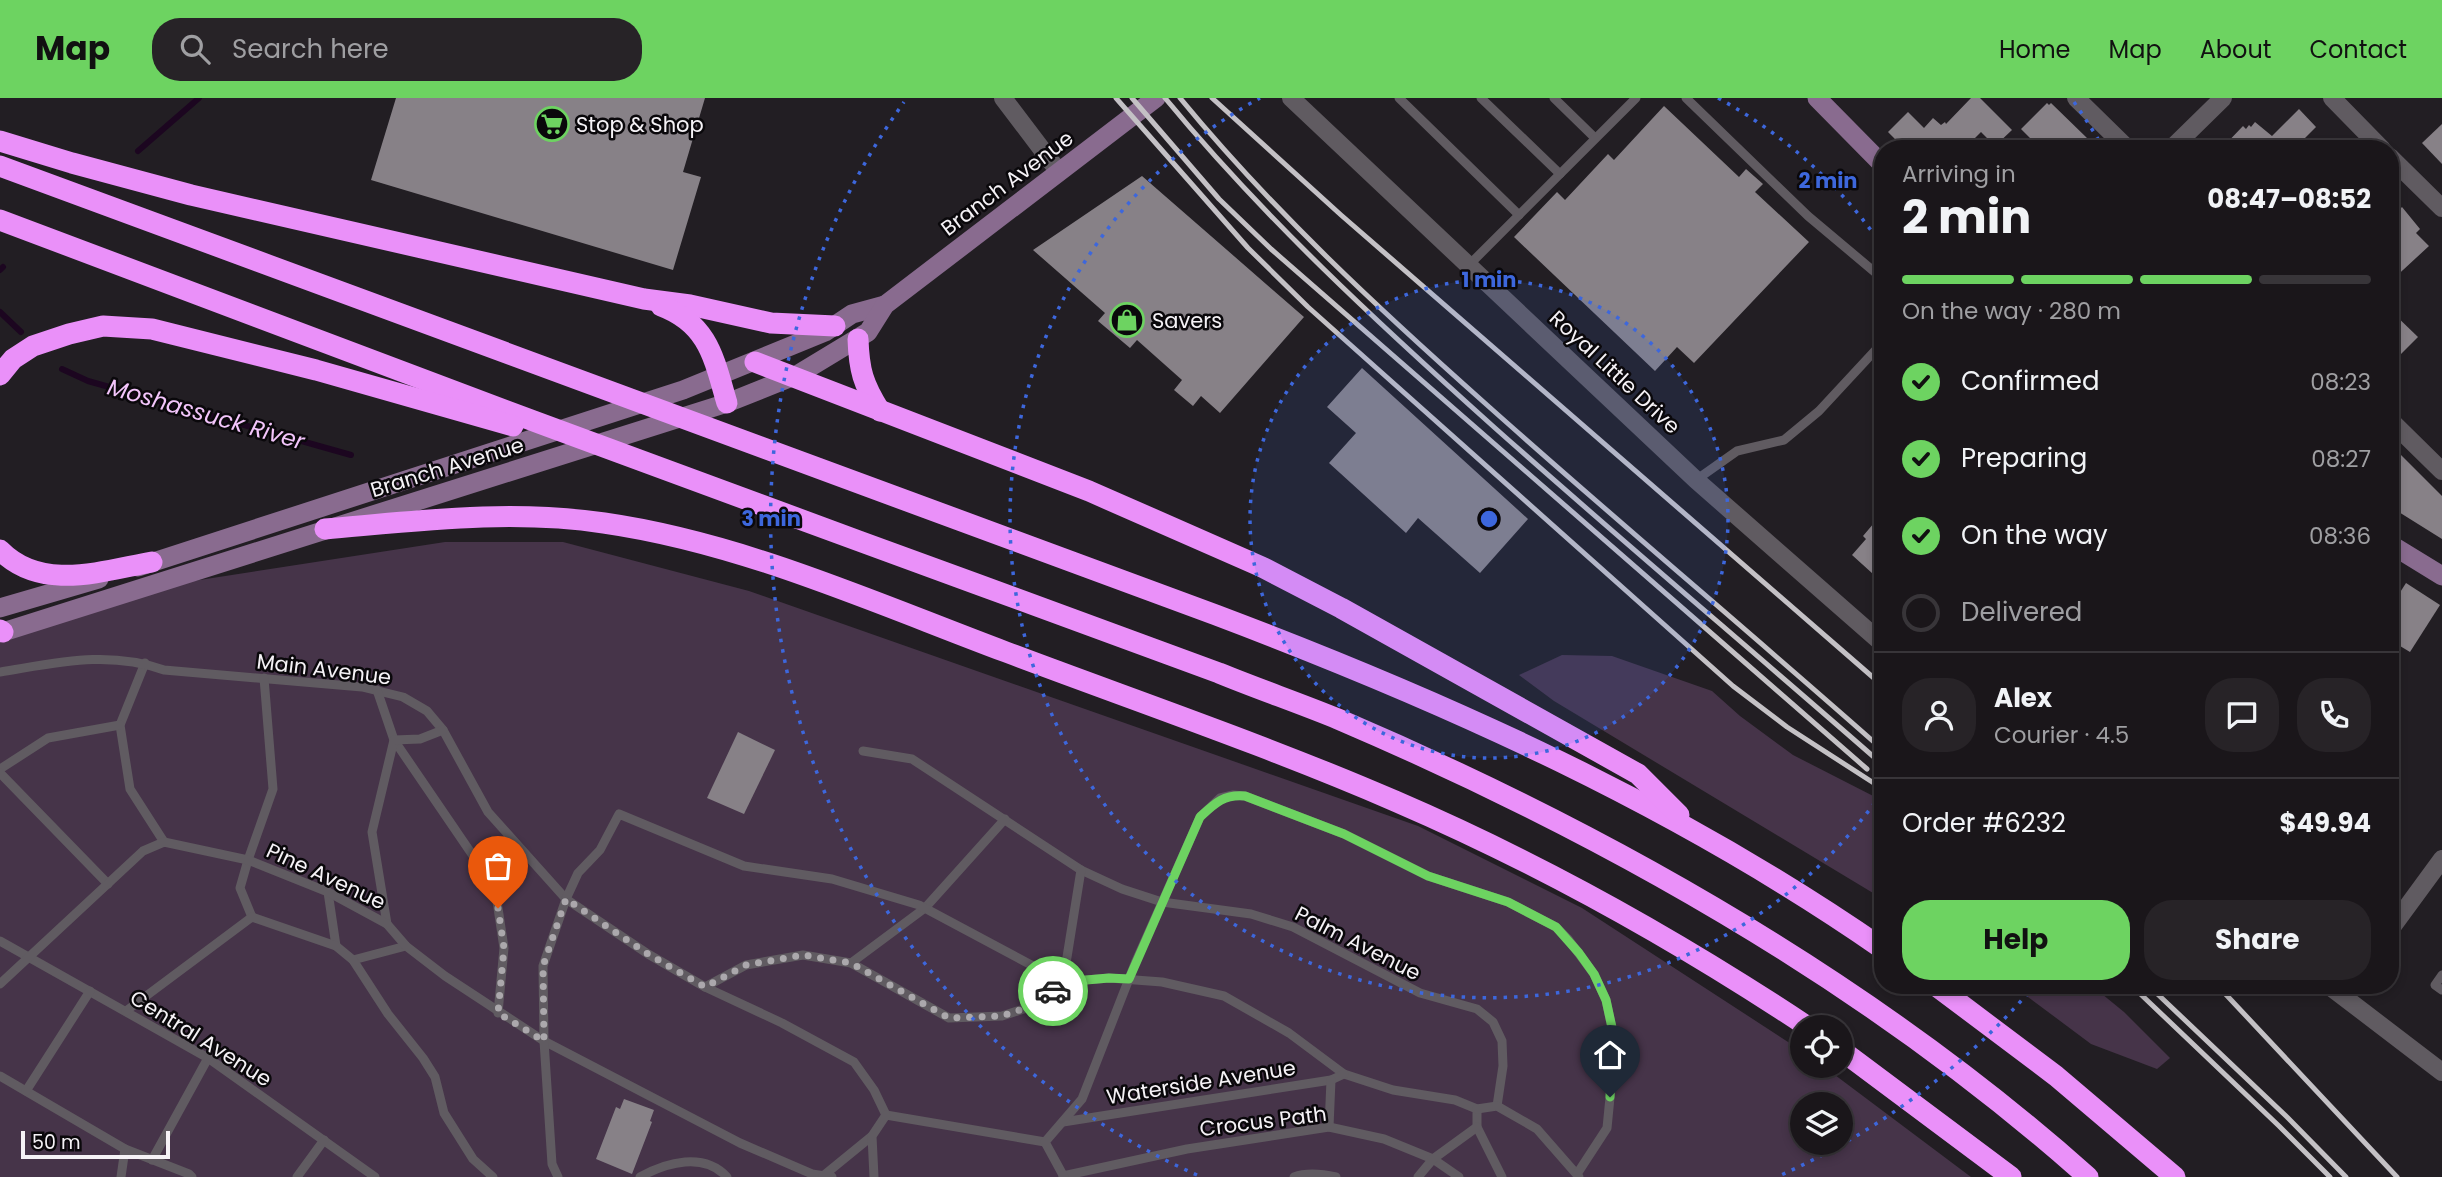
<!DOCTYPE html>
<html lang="en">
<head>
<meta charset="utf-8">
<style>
	body { margin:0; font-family:Poppins,sans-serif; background:#272327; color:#f1f3f6; height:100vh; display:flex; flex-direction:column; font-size:26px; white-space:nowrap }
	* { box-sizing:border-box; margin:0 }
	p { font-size:23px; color:#9f9fa2 }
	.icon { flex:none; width:38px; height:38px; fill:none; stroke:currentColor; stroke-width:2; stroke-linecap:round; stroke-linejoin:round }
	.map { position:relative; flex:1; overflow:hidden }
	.details { position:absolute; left:1874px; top:42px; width:525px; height:854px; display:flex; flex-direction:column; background:#1a161a; border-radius:28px; box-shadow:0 4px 10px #0003,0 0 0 2px #383539 }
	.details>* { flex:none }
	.controls { position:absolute; left:1790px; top:917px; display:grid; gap:14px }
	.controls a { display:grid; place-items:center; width:63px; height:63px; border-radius:50%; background:#1a161a; box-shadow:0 4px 10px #0003,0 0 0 2px #383539; font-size:35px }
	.scale { position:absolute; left:21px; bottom:18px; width:149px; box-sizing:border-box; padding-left:7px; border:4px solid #f5f2f6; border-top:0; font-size:19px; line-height:24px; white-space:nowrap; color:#f5f2f6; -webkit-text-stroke:5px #0a080b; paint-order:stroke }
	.pin { position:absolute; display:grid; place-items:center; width:60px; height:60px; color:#fff; margin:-72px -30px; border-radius:50% 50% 50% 0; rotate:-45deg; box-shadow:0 0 7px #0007 }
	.pin .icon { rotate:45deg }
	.courier { position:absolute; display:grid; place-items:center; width:70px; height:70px; margin:-35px; border:5px solid #6dd361; border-radius:50%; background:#fff; color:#222; box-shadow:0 2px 9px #0007 }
	.overview em { font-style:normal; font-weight:700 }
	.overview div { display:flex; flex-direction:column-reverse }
	.overview { display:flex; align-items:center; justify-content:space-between; height:119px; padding:0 28px }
	h1 { font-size:46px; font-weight:700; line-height:52px }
	.bar { display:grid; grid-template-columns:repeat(4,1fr); gap:10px 7px; align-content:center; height:84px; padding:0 28px }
	.bar i { height:9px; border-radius:5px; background:#383539 }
	.bar .on { background:#6dd361 }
	.bar p { grid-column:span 4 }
	.line { display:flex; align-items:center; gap:18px; padding:0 28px; border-top:2px solid #383539 }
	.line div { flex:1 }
	.round { display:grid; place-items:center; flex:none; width:74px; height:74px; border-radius:28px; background:#272327 }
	ol { padding:0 28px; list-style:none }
	li { display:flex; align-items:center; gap:21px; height:77px }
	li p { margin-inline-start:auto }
	li .icon { padding:7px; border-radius:50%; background:#6dd361; color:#111; stroke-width:4 }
	li:last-child { color:#9f9fa2 }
	li i { width:38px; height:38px; border:4px solid #383539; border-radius:50% }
	.cta { display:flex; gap:14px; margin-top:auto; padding:14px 28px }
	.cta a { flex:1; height:80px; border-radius:28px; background:#6dd361; color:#111; font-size:28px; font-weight:700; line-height:80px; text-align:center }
	.cta a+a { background:#272327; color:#f1f3f6 }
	header { display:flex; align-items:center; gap:42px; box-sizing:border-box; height:98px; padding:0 35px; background:#6dd361; color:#111 }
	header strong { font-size:33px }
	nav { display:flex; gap:38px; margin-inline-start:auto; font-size:24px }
	.search { width:490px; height:63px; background:#272327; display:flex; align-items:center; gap:18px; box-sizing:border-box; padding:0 24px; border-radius:28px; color:#9f9fa2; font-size:26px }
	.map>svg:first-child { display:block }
	.green { fill:#463449; fill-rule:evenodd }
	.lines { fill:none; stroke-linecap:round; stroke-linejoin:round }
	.stream { stroke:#1c0620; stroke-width:6 }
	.building { fill:#878187 }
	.service { stroke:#605b61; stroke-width:9 }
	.minor { stroke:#605b61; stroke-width:18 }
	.secondary { stroke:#896b8f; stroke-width:19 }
	.motorway { stroke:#ea90f9; stroke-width:21 }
	.rail { stroke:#c4c1c5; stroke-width:5 }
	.done { stroke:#aba8ac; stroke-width:7; stroke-dasharray:0 12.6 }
	.route { stroke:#6dd361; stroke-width:9 }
	.ring { fill:none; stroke:#3d67dc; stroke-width:3.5; stroke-dasharray:3.5 7 }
	.labels { text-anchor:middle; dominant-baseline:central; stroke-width:5; stroke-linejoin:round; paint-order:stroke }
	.poi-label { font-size:21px; fill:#f5f2f6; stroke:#0a080b; text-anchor:start }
	.street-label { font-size:21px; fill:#f5f2f6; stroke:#0a080b }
	.water-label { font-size:23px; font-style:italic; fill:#f3c5fb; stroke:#0a080b }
	.centre { fill:#3d67dc; stroke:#0a080b; stroke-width:3.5 }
	.ring-label { font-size:21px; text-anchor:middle; font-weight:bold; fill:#3d67dc; stroke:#0a080b; stroke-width:5; stroke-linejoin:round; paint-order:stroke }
</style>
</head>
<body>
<header>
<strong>Map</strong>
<div class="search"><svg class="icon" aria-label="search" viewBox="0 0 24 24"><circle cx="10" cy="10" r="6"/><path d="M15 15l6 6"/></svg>Search here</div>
<nav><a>Home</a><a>Map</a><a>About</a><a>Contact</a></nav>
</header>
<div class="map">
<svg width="2442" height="1079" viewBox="0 0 2442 1079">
	<rect width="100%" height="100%" fill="#221e23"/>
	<g class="green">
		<path d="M445,444H563L749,493L1418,728L1582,810L1802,953V968H1823L1971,1079H0V540L193,483ZM1802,1006H1841V1045H1802Z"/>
		<path d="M1562,557L1612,558L1712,593L1740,618L1793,657L1883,703V801L1554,603L1519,577Z"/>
		<path d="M2012,887H2091L2124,914L2170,960L2157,971L2091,946Z"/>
	</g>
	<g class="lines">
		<g class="stream">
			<path d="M138,53L199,0"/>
			<path d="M0,172L3,169"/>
			<path d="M0,214L21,234"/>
			<path d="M62,271L88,283L351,357"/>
		</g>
	</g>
	<g class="building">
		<path d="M396,0H705L683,74L701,79L673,172L371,82Z"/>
		<path d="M1971,0H1980L2012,32L1995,48L1981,34L1964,51H1889L1897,43L1888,34L1908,14L1924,30L1933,20L1941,27L1945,24L1946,26Z"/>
		<path d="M2047,5L2049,7L2051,5L2087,40L2077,51H2055L2047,43L2040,50L2021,31Z"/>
		<path d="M1664,8L1739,79L1746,71L1763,86L1755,94L1809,144L1694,265L1677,249L1655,273L1514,139L1557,94L1565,102L1608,56L1614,62Z"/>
		<path d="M2299,11L2316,29L2294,51H2281L2271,41L2262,51H2221L2243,28L2246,31L2249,27L2251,29L2255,24L2272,38Z"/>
		<path d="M2442,26V66L2422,45Z"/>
		<path d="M1142,78L1304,219L1220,315L1201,298L1193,308L1174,292L1182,282L1137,242L1130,250L1098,223L1105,215L1033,152Z"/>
		<path d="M2402,109L2420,131L2416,135L2429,148L2390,184V121Z"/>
		<path d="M2390,212L2418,239L2390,267Z"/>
		<path d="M1362,270L1528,421L1480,475L1418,420L1406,435L1329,365L1356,335L1327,309Z"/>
		<path d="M2390,346L2442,398V441L2394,411L2398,405L2390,401Z"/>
		<path d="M1883,422V485L1852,457L1866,441L1863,438L1874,425L1878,428Z"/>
		<path d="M2406,485L2440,507L2410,554L2390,542V510Z"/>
		<path d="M738,634L775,652L744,716L707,700Z"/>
		<path d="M624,1001L654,1012L650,1023L652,1024L632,1076L596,1061L616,1009L620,1011Z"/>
	</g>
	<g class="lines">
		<g class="service">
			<path d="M1399,0L1519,117"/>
			<path d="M1481,0L1560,76"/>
			<path d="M1554,0L1595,40"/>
			<path d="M1686,0L1808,118L1883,181"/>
			<path d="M1468,168L1636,0"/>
			<path d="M1696,382L1737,353L1784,342L1819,313L1883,244"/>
			<path d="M145,565L120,627L130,691L164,744"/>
			<path d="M0,574C57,565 108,552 164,572L362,589L403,599L427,613L443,632L488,714L566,801L648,856L705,889L746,867L803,857L851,865L949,920L1002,918L1039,906L1063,884L1109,880L1162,884L1224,898L1289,935L1344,976L1393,992L1455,1002L1477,1011V1029L1502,1079"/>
			<path d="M377,592L394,642L495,790L504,850L498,915"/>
			<path d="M863,653L912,661L1081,772L1122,791L1162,804L1251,816L1293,829L1420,895L1477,911L1493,924L1502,943L1503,968L1497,1008"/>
			<path d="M0,671L48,640L120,627"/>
			<path d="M0,675L108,786"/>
			<path d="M328,794L336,848"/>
			<path d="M252,819L240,790L248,762L273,691L264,580"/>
			<path d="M387,826L372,734L394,642L420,641L443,632"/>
			<path d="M0,843L208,960L375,1079"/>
			<path d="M353,862L406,848"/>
			<path d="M851,865L925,810L1005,721"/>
			<path d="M2442,877L2435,887L2442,892"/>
			<path d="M0,886L143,753L164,744L248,762L328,794L387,826L406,848L445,878L544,943L740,1045L812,1076L832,1079"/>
			<path d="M705,889L782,925L854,964L874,992L886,1017L1045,1044"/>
			<path d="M126,913L252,819L336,848L353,862L388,916L423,960L435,979L444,1015L473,1061L493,1079"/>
			<path d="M0,978L125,1051L189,1076L192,1079"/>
			<path d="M26,993L90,893"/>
			<path d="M1477,1011L1497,1008L1537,1031L1579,1079"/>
			<path d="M1063,1024L1331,982L1344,976"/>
			<path d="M1329,1029L1331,982"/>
			<path d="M152,1062L208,960"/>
			<path d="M823,1078L872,1038"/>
			<path d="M1063,1078L1187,1051L1329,1029L1384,1041L1433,1061L1459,1079"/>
			<path d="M121,1079L125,1051"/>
			<path d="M297,1079L324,1042"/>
			<path d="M558,1079L552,1066L544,943L543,868L566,801L578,775L600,752L619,716L744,768L832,781L919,807L1063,884L1081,772"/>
			<path d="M640,1079C667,1064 704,1054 727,1079"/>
			<path d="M874,1079L872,1038L886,1017"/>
			<path d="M1064,1079L1045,1044L1082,1001L1136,863L1200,719L1220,700L1233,697L1245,698L1344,736L1428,778L1508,804L1556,829L1568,841L1594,876L1606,902L1613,935V969L1607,1030L1577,1076"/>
			<path d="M1294,1079C1307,1074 1323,1076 1336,1079"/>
			<path d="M1418,1079L1433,1061L1477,1029"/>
		</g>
		<g class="minor">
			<path d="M1003,0L1059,74"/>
			<path d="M1291,0L1696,382L1883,546"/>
			<path d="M2076,0L2128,51"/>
			<path d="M2332,0L2382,51"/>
			<path d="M2171,51L2223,0"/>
			<path d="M2390,59L2442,110"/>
			<path d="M2390,322L2442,373"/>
			<path d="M2390,832L2442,761"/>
			<path d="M2328,887L2442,974"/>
		</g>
		<g class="secondary">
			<path d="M1817,0L1883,67"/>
			<path d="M2390,446L2442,478"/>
			<path d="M138,469L683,292L825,234L852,216L885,207"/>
			<path d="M0,510L99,481"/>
			<path d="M0,535L727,305L797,277L868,234L885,207L1156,0"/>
		</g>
		<g class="motorway">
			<path d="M0,43L72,65L191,97L644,201L690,207L771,225L835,228"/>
			<path d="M0,68L1216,517C1449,605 1677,708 1883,851"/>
			<path d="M0,122C285,231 572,338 859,443C979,487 1099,530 1219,575C1258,591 1299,605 1338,621C1607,736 1869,884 2088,1079"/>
			<path d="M661,208C709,226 714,261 727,305"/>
			<path d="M858,241C859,272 863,286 880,313"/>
			<path d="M755,264L1089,393L1262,469L1341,510L1638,676L1679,717"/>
			<path d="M0,277L13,261L33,248L69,236L103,228L152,231L316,272L513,328"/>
			<path d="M325,431C418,423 510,411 604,425C743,445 875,505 1006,554C1136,603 1268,648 1395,703C1539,765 1677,842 1808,929"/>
			<path d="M0,452C41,494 102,473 152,464"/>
			<path d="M0,532L3,534"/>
			<path d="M1935,887L2056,978L2175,1079"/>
			<path d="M1841,952L2011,1079"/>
		</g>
		<g class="rail">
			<path d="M1116,0L1248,150L1308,209L1733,588L1787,629L1883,691"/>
			<path d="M1132,0L1219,101L1271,151L1867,671"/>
			<path d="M1165,0C1264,120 1379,226 1495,330C1623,444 1754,554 1883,667"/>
			<path d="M1180,0C1272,112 1379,211 1487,307C1618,424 1752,536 1883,652"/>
			<path d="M1212,0L1341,117L1883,588"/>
			<path d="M2131,887L2279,1028L2330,1079"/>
			<path d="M2148,887L2287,1019L2346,1079"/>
			<path d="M2217,887L2397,1079"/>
		</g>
	</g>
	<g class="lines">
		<path class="done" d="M498,810L504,850L498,915L544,943L543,868L566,801L648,856L705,889L746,867L803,857L851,865L949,920L1002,918L1038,906L1053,893"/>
		<path class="route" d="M1053,893L1063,884L1109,880L1129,881L1200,719C1215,705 1224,696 1245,698L1344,736L1428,778L1508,804L1556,829L1579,855L1594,876L1606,902L1613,934L1610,999"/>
	</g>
	<circle cx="1489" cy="421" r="239" fill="#3d67dc" fill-opacity=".12"/>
	<g class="ring">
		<circle cx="1489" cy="421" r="239"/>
		<path d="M1881 696A479 479 0 1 1 1260 0M1718 0A479 479 0 0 1 1881 146"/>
		<path d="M2035 887A718 718 0 0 1 1781 1077M1197 1077A718 718 0 0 1 904 4M2074 4A718 718 0 0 1 2101 46"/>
	</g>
	<defs>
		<g id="supermarket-ring" transform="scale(1.75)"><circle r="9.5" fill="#0a080b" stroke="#6dd361" stroke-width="1.5"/><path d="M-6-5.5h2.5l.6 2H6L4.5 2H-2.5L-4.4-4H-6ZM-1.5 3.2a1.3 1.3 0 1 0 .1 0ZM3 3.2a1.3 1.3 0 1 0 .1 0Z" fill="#6dd361"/></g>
		<g id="shop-ring" transform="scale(1.75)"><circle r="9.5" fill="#0a080b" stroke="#6dd361" stroke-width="1.5"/><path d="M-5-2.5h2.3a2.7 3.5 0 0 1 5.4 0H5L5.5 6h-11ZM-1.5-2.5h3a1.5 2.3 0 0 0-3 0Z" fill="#6dd361"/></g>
	</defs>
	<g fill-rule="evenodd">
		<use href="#supermarket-ring" x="552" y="26"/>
		<use href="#shop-ring" x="1127" y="222"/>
	</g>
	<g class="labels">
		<g class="poi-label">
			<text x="576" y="26">Stop &amp; Shop</text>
			<text x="1152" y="222">Savers</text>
		</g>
		<g class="street-label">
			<text transform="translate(1007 85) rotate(-37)">Branch Avenue</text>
			<text transform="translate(1615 274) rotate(43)">Royal Little Drive</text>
			<text transform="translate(447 369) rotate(-17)">Branch Avenue</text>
			<text transform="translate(324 571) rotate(7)">Main Avenue</text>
			<text transform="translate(326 778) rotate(25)">Pine Avenue</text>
			<text transform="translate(1358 845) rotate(27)">Palm Avenue</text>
			<text transform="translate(201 940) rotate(32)">Central Avenue</text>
			<text transform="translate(1201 984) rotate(-9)">Waterside Avenue</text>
			<text transform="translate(1263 1023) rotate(-7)">Crocus Path</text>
		</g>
		<g class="water-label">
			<text transform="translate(206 316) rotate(16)">Moshassuck River</text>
		</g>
	</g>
	<circle cx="1489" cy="421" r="10" class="centre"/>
	<g class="ring-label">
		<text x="1828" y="90">2 min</text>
		<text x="1489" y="189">1 min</text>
		<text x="771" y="428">3 min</text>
	</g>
</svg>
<div class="controls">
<a><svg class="icon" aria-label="locate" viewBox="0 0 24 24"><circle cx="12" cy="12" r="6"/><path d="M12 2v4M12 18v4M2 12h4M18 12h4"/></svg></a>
<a><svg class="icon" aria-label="layers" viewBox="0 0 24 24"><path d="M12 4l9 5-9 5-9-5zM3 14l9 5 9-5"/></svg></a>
</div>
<div class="scale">50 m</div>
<div class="pin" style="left:498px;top:810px;background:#ea580c"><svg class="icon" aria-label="bag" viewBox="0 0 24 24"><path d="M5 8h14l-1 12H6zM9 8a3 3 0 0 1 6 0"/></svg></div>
<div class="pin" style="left:1610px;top:999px;background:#1f2937"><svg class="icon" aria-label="home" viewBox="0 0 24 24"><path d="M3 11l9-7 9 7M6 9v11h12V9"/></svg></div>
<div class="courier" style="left:1053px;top:893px"><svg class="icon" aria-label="car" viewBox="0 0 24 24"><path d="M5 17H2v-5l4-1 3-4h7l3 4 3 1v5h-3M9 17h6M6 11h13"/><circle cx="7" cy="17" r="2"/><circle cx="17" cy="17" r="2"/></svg></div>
<section class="details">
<div class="overview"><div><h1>2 min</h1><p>Arriving in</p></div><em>08:47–08:52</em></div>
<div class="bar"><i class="on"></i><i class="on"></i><i class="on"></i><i></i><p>On the way · 280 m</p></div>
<ol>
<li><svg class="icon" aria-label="check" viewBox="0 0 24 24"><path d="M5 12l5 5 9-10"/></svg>Confirmed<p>08:23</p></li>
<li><svg class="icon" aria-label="check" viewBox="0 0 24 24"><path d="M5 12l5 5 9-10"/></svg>Preparing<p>08:27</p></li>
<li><svg class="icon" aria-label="check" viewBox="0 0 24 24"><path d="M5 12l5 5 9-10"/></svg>On the way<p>08:36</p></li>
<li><i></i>Delivered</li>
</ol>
<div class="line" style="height:126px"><a class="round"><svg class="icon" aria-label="person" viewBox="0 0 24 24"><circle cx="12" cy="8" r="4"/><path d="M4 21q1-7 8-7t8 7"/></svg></a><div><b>Alex</b><p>Courier · 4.5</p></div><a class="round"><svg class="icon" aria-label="chat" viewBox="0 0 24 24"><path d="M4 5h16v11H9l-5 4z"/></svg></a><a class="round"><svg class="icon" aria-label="phone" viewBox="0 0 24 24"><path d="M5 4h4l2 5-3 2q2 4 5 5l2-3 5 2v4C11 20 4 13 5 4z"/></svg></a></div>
<div class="line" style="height:91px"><div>Order #6232</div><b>$49.94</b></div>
<div class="cta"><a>Help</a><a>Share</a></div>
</section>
</div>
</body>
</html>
